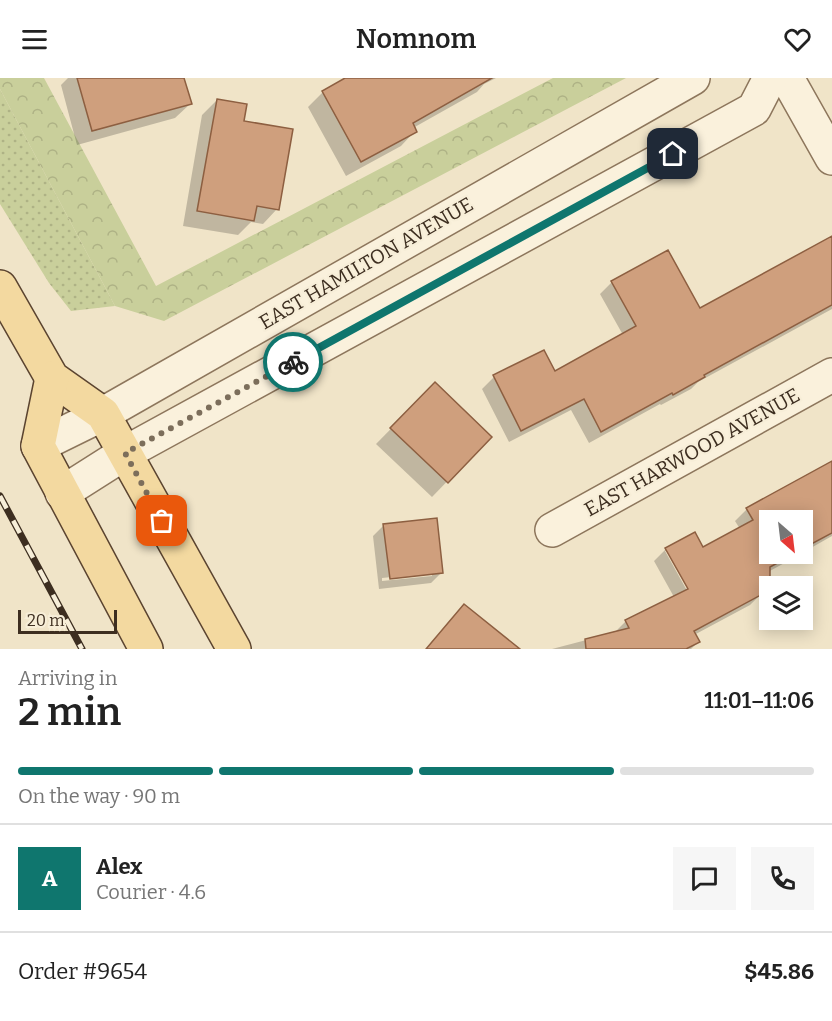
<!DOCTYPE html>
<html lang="en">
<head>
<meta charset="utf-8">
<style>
	body { margin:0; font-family:Bitter,serif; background:#f6f6f6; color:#222; height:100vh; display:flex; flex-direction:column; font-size:22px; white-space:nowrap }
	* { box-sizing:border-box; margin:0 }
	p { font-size:20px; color:#767676 }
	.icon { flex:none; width:33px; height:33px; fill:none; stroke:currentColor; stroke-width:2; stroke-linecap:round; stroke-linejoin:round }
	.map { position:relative; height:571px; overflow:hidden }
	.details { display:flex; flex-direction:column; background:#fff; flex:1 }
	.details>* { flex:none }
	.needle { width:39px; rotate:152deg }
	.buttons { position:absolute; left:759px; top:432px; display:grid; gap:12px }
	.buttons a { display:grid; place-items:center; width:54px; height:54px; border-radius:0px; background:#fff; box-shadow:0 3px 15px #0003; font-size:30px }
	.scale { position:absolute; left:18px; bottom:15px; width:99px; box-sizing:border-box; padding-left:6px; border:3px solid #3d2e20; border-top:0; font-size:16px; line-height:21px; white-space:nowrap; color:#3d2e20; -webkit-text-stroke:4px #f7eed8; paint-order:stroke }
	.pin { position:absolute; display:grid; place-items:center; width:51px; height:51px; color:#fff; margin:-26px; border-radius:12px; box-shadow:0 3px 9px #0006 }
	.courier { position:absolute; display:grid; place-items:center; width:60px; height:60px; margin:-30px; border:4px solid #0f766e; border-radius:50%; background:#fff; color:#222; box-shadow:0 2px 8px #0007 }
	.headline em { font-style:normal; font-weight:600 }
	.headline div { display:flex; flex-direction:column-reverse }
	.headline { display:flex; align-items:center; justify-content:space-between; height:102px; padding:0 18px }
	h1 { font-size:39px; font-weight:600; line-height:45px }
	.bar { display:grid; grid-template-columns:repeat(4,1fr); gap:9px 6px; align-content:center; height:72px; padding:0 18px }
	.bar i { height:8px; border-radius:4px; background:#e0e0e0 }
	.bar .selected { background:#0f766e }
	.bar p { grid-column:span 4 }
	.line { display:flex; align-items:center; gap:15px; padding:0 18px; border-top:2px solid #e0e0e0 }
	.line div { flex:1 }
	.round { display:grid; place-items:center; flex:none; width:63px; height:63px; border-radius:0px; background:#f6f6f6 }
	header { display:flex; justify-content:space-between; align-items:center; height:78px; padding:0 18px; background:#fff; font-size:27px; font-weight:600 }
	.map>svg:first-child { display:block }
	.grass { fill:url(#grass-dots) }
	.park { fill:url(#park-crowns) }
	.shadow { fill:#0003; fill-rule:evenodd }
	.building { fill:#cf9f7d; stroke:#8d5f41; stroke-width:1.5 }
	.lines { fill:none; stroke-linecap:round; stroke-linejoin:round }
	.minor-casing { stroke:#8d765c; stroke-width:36 }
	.major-casing { stroke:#5b4430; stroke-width:36 }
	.minor { stroke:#faf1dc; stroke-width:33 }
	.major { stroke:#f3d9a0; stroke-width:33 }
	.rail-casing { stroke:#3d2e20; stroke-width:7 }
	.rail { stroke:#f7eed8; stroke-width:4.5; stroke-dasharray:14; stroke-linecap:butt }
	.done { stroke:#7c6e5b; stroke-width:6; stroke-dasharray:0 10.8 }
	.route { stroke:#0f766e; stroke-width:8 }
	.labels { text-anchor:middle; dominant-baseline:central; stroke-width:4.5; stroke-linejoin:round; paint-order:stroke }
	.street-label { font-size:20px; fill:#3d2e20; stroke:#f7eed8 }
</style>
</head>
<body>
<header><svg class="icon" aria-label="menu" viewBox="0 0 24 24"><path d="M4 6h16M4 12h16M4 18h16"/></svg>Nomnom<svg class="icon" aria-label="heart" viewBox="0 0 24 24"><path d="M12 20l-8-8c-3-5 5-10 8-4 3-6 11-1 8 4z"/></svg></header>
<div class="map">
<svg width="832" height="571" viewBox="0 0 832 571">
	<defs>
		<pattern id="grass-dots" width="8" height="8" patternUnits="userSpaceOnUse" patternTransform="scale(1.5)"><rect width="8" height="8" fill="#c9cf9b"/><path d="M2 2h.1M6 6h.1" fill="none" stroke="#aeb285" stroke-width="1.8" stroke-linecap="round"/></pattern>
		<pattern id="park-crowns" width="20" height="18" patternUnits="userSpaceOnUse" patternTransform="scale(1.5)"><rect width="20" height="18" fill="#c9cf9b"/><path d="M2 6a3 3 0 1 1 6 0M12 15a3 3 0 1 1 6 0" fill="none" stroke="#aeb285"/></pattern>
	</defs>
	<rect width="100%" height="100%" fill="#f0e4c8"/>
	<path class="grass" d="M0,11L115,228L71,233L49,205L0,126Z"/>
	<path class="park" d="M0,0H44L156,208L553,0H626L164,243L115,228L0,11Z"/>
	<g class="shadow">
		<path d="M68,0H171L190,26L175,40L77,67L61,7Z"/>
		<path d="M349,0H496L484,6L477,14L413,50L415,53L401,68L346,98L308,29L323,14Z"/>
		<path d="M217,22L242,44L277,131L263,146L251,144L238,157L183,148L202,37Z"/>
		<path d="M832,159V231L698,304L691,311L661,327L660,326L589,365L571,332L509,364L482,311L494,299L543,274L554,295L623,257L600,216L612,204L700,232Z"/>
		<path d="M435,306L490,359L432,419L376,366Z"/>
		<path d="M832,385V458L802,475V442H770V476H801L755,501L762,515L750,527L694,557L698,564L691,571H622L614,555L626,543L674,519L654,483L666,471H703L740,451L735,443L747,431ZM665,473H669L693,517L690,518Z"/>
		<path d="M384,447L442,494L431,505L379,511L373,458ZM432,495V498L382,503V500Z"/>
		<path d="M594,560L596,571H552Z"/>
	</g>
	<g class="building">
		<path d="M77,0H184L192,26L92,53Z"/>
		<path d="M345,0H492L413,45L417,54L361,84L322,13Z"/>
		<path d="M217,21L247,26L244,43L293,51L279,132L257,128L254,143L197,133Z"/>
		<path d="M832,158V227L704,297L705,299L673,317L672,315L601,354L584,321L521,353L493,297L544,272L555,293L636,248L611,203L668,172L700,230Z"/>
		<path d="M435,304L492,359L448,405L390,350Z"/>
		<path d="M832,383V455L802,471V442H770V476H794L770,489V512L694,553L700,564L686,571H586L585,561L629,550L625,542L688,511L665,470L695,454L703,469L753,442L746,430Z"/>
		<path d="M437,440L443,495L390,501L383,446Z"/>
		<path d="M464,526L520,571H426Z"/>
	</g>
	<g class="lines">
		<g class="minor-casing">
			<g id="minor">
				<path d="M787,0L832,80"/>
				<path d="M38,368L103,336L693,0"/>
				<path d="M62,415L125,375L754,31L770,0"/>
				<path d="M552,452L832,297"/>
			</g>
		</g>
		<g class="major-casing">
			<g id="major">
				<path d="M0,209L52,300L103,336L234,571"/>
				<path d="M52,300L38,368L146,571"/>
			</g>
		</g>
		<use href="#minor" class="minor"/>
		<use href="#major" class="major"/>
		<g class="rail-casing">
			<path id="rail" d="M0,418L82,571"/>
		</g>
		<use href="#rail" class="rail"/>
	</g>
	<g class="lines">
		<path class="done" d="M162,443L125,375L293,284"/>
		<path class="route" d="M293,284L673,76"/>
	</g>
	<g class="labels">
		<g class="street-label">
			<text transform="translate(366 185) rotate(-30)">EAST HAMILTON AVENUE</text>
			<text transform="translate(692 374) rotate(-29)">EAST HARWOOD AVENUE</text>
		</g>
	</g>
</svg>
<div class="buttons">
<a><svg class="needle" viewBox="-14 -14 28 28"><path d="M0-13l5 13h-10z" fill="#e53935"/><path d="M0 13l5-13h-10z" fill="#767676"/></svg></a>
<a><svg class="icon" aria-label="layers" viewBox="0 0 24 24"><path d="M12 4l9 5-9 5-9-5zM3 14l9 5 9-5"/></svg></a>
</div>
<div class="scale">20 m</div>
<div class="pin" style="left:162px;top:443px;background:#ea580c"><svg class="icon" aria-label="bag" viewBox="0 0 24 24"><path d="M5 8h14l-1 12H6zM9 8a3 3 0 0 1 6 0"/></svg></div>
<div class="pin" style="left:673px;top:76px;background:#1f2937"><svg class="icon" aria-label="home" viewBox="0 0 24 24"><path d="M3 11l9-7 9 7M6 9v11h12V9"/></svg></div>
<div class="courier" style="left:293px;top:284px"><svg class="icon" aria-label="bike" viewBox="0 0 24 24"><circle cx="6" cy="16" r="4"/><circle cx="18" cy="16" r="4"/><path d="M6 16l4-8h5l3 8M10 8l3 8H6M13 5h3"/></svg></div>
</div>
<section class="details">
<div class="headline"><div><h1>2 min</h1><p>Arriving in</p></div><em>11:01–11:06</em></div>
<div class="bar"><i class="selected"></i><i class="selected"></i><i class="selected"></i><i></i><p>On the way · 90 m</p></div>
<div class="line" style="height:108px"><b class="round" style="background:#0f766e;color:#fff">A</b><div><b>Alex</b><p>Courier · 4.6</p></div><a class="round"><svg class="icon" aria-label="chat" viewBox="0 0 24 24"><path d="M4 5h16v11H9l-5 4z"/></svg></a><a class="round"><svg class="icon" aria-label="phone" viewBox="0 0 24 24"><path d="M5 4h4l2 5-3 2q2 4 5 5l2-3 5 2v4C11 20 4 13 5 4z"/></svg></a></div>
<div class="line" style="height:78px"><div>Order #9654</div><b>$45.86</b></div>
</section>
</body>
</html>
